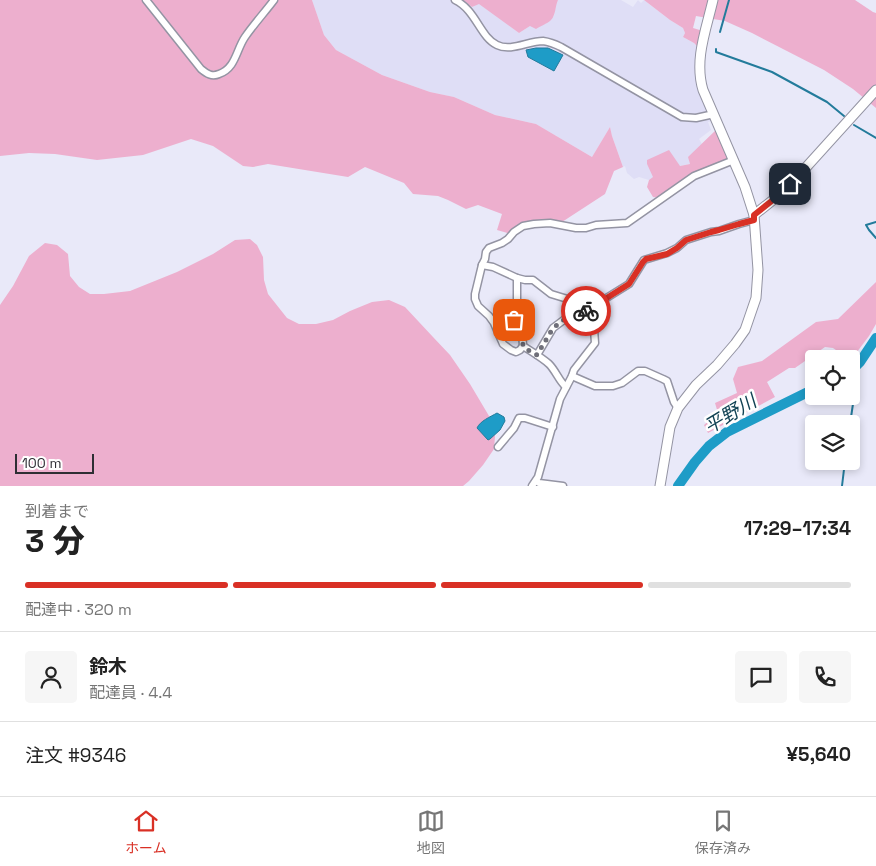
<!DOCTYPE html>
<html lang="ja">
<head>
<meta charset="utf-8">
<style>
	body { margin:0; font-family:"Space Grotesk","Noto Sans JP",sans-serif; background:#f6f6f6; color:#222; height:100vh; display:flex; flex-direction:column; font-size:19px; white-space:nowrap }
	* { box-sizing:border-box; margin:0 }
	p { font-size:16px; color:#767676 }
	.icon { flex:none; width:28px; height:28px; fill:none; stroke:currentColor; stroke-width:2; stroke-linecap:round; stroke-linejoin:round }
	.map { position:relative; height:486px; overflow:hidden }
	.drawer { display:flex; flex-direction:column; background:#fff; flex:1 }
	.drawer>* { flex:none }
	.controls { position:absolute; left:805px; top:350px; display:grid; gap:10px }
	.controls a { display:grid; place-items:center; width:55px; height:55px; border-radius:5px; background:#fff; box-shadow:0 2px 8px #0003; font-size:25px }
	.scale { position:absolute; left:15px; bottom:12px; width:79px; box-sizing:border-box; padding-left:5px; border:2px solid #2e2e34; border-top:0; font-size:14px; line-height:18px; white-space:nowrap; color:#2e2e34; -webkit-text-stroke:4px #fff; paint-order:stroke }
	.pin { position:absolute; display:grid; place-items:center; width:42px; height:42px; color:#fff; margin:-21px; border-radius:10px; box-shadow:0 2px 8px #0006 }
	.courier { position:absolute; display:grid; place-items:center; width:50px; height:50px; margin:-25px; border:4px solid #d93025; border-radius:50%; background:#fff; color:#222; box-shadow:0 1px 6px #0007 }
	.summary em { font-style:normal; font-weight:800 }
	.summary div { display:flex; flex-direction:column-reverse }
	.summary { display:flex; align-items:center; justify-content:space-between; height:85px; padding:0 25px }
	h1 { font-size:32px; font-weight:800; line-height:38px }
	.bar { display:grid; grid-template-columns:repeat(4,1fr); gap:8px 5px; align-content:center; height:60px; padding:0 25px }
	.bar i { height:6px; border-radius:4px; background:#e0e0e0 }
	.bar .selected { background:#d93025 }
	.bar p { grid-column:span 4 }
	.line { display:flex; align-items:center; gap:12px; padding:0 25px; border-top:1px solid #e0e0e0 }
	.line div { flex:1 }
	.round { display:grid; place-items:center; flex:none; width:52px; height:52px; border-radius:5px; background:#f6f6f6 }
	.tab-bar { display:flex; justify-content:space-around; align-items:center; height:70px; border-top:1px solid #e0e0e0; background:#fff; font-size:14px; color:#767676 }
	.tab-bar a { display:grid; justify-items:center; gap:2px }
	.tab-bar .selected { color:#d93025 }
	.map>svg:first-child { display:block }
	.built { fill:#dfdef6 }
	.green { fill:#edafce }
	.water { fill:#1e9cc7; stroke:#237b9b }
	.lines { fill:none; stroke-linecap:round; stroke-linejoin:round }
	.stream { stroke:#237b9b; stroke-width:2 }
	.river { stroke:#1e9cc7; stroke-width:10 }
	.street-casing { stroke:#9494a3; stroke-width:9 }
	.secondary-casing { stroke:#9494a3; stroke-width:11 }
	.street { stroke:#fff; stroke-width:6 }
	.secondary { stroke:#fff; stroke-width:9 }
	.done { stroke:#6f6f79; stroke-width:5; stroke-dasharray:0 9 }
	.route { stroke:#d93025; stroke-width:6 }
	.labels { text-anchor:middle; dominant-baseline:central; stroke-width:5; stroke-linejoin:round; paint-order:stroke }
	.water-label { font-size:19px; font-style:italic; fill:#114254; stroke:#fff }
</style>
</head>
<body>
<div class="map">
<svg width="876" height="486" viewBox="0 0 876 486">
	<rect width="100%" height="100%" fill="#e9e9f9"/>
	<path class="built" d="M312,0H463L472,7L479,3L519,33L530,26L554,16L556,3L558,0H621L633,7L638,0L641,3L644,0L670,20L683,28L685,33L683,37L694,43L699,48L697,60L714,120L708,122L711,130L699,139L702,144L689,157L690,164L680,166L647,164L654,177L649,180L639,177L634,179L627,173L625,166L623,167L612,136L610,127L592,157L536,124L495,115L454,97L430,92L382,75L336,50L324,35Z"/>
	<g class="green">
		<path d="M0,0H312L324,35L336,50L382,75L430,92L454,97L495,115L536,124L592,157L610,127L612,136L623,167L614,171L605,194L562,222L550,221L533,222L511,234L497,230L502,214L478,205L466,209L448,200L438,196L413,194L404,183L365,167L348,177L268,164L253,167L243,166L213,146L191,139L143,155L97,160L55,154L29,153L0,156Z"/>
		<path d="M463,0H558C555,6 556,15 551,20C547,24 540,26 536,29L530,26L519,33L479,4L472,7Z"/>
		<path d="M644,0H855L873,12L876,13V108L853,89L824,70L752,33L725,21L696,16L693,28L703,31L699,48L694,43L683,37L685,33L683,28L670,20Z"/>
		<path d="M716,130L729,160L660,198L653,197L647,187L649,180L653,177L647,164V160L669,150L680,166L690,164L688,157Z"/>
		<path d="M250,239L257,245L263,257L264,280L268,294L287,318L299,324H316L333,320L350,311L372,302L389,300L405,307L433,337L450,355L470,384L492,421L495,437L494,449L483,465L469,481L463,486H0V305L13,286L29,256L45,243L57,245L68,254L70,276L79,287L90,294H104L130,291L177,272L213,254L235,240Z"/>
		<path d="M876,282V324L869,336L851,360V359H849L833,348L825,347L795,368H789L767,382L775,397L708,433L704,425L718,413L715,403L737,393L733,379L738,367L762,361L816,322L838,319Z"/>
	</g>
	<g class="water">
		<path d="M536,48H548L563,55L554,71L528,57L526,50Z"/>
		<path d="M497,413L504,417L505,421L500,430L490,439L488,440L477,428C480,421 490,417 497,413Z"/>
	</g>
	<g class="lines">
		<g class="stream">
			<path d="M720,32L729,0"/>
			<path d="M716,49V52L772,72L827,102L844,116"/>
			<path d="M854,125L876,138"/>
			<path d="M876,222L866,225L869,230L876,238"/>
			<path d="M850,424L857,377L853,370"/>
			<path d="M842,486L845,461"/>
		</g>
		<g class="river">
			<path d="M851,371L860,362L876,338"/>
			<path d="M678,486L695,462L709,446L727,432L814,389"/>
		</g>
		<g class="street-casing">
			<g id="street">
				<path d="M146,0L201,69C207,74 212,77 219,74C236,68 236,50 245,37C254,24 265,12 274,0"/>
				<path d="M455,0C476,10 480,37 497,45C511,52 528,41 543,41C550,42 555,44 561,47L682,117L696,118L714,114"/>
				<path d="M482,265L493,267L517,278L525,280H533L551,294L574,301L587,311L592,319L594,329L595,343L574,370L572,376L560,399L538,477L532,486"/>
				<path d="M517,278V305L514,320L522,331L523,346"/>
				<path d="M587,311L600,302L629,284L644,260L667,253L677,248L686,240L711,232L719,231L739,224L754,220"/>
				<path d="M537,355L553,328L581,307"/>
				<path d="M572,376L595,386H613L622,383L638,371H645L663,379L667,381L674,402L678,408"/>
				<path d="M566,387C559,381 556,371 549,364C541,357 532,352 523,346L520,350L516,352L511,350L503,344L494,323L489,316L478,306L475,299V294L482,265L485,259L486,252L489,248L502,243L508,239L514,232L523,226L534,224L550,223L576,228H586L596,225L627,223L694,176L734,160"/>
				<path d="M498,447L514,428L519,418H525L553,427"/>
				<path d="M536,481L539,483L563,486"/>
			</g>
		</g>
		<g class="secondary-casing">
			<g id="secondary">
				<path d="M754,215L778,196L791,184L876,90"/>
				<path d="M660,486L670,427L678,408L696,385L717,365L735,344L745,330L756,298L758,270L754,215L745,187L703,90C694,60 706,30 713,0"/>
			</g>
		</g>
		<use href="#street" class="street"/>
		<use href="#secondary" class="secondary"/>
	</g>
	<g class="lines">
		<path class="done" d="M514,320L522,331L523,346L532,353L537,355L553,328L581,307L586,311"/>
		<path class="route" d="M586,311L629,284L643,262L646,259L667,254L677,248L686,240L711,232L719,230L739,224L754,220V215L778,196L790,184"/>
	</g>
	<g class="labels">
		<g class="water-label">
			<text transform="translate(730 414) rotate(-31)">平野川</text>
		</g>
	</g>
</svg>
<div class="controls">
<a><svg class="icon" aria-label="locate" viewBox="0 0 24 24"><circle cx="12" cy="12" r="6"/><path d="M12 2v4M12 18v4M2 12h4M18 12h4"/></svg></a>
<a><svg class="icon" aria-label="layers" viewBox="0 0 24 24"><path d="M12 4l9 5-9 5-9-5zM3 14l9 5 9-5"/></svg></a>
</div>
<div class="scale">100 m</div>
<div class="pin" style="left:514px;top:320px;background:#ea580c"><svg class="icon" aria-label="bag" viewBox="0 0 24 24"><path d="M5 8h14l-1 12H6zM9 8a3 3 0 0 1 6 0"/></svg></div>
<div class="pin" style="left:790px;top:184px;background:#1f2937"><svg class="icon" aria-label="home" viewBox="0 0 24 24"><path d="M3 11l9-7 9 7M6 9v11h12V9"/></svg></div>
<div class="courier" style="left:586px;top:311px"><svg class="icon" aria-label="bike" viewBox="0 0 24 24"><circle cx="6" cy="16" r="4"/><circle cx="18" cy="16" r="4"/><path d="M6 16l4-8h5l3 8M10 8l3 8H6M13 5h3"/></svg></div>
</div>
<section class="drawer">
<div class="summary"><div><h1>3 分</h1><p>到着まで</p></div><em>17:29–17:34</em></div>
<div class="bar"><i class="selected"></i><i class="selected"></i><i class="selected"></i><i></i><p>配達中 · 320 m</p></div>
<div class="line" style="height:90px"><a class="round"><svg class="icon" aria-label="person" viewBox="0 0 24 24"><circle cx="12" cy="8" r="4"/><path d="M4 21q1-7 8-7t8 7"/></svg></a><div><b>鈴木</b><p>配達員 · 4.4</p></div><a class="round"><svg class="icon" aria-label="chat" viewBox="0 0 24 24"><path d="M4 5h16v11H9l-5 4z"/></svg></a><a class="round"><svg class="icon" aria-label="phone" viewBox="0 0 24 24"><path d="M5 4h4l2 5-3 2q2 4 5 5l2-3 5 2v4C11 20 4 13 5 4z"/></svg></a></div>
<div class="line" style="height:65px"><div>注文 #9346</div><b>¥5,640</b></div>
</section>
<nav class="tab-bar">
<a class="selected"><svg class="icon" aria-label="home" viewBox="0 0 24 24"><path d="M3 11l9-7 9 7M6 9v11h12V9"/></svg>ホーム</a>
<a><svg class="icon" aria-label="map" viewBox="0 0 24 24"><path d="M3 6l6-2 6 2 6-2v14l-6 2-6-2-6 2zM9 4v14M15 6v14"/></svg>地図</a>
<a><svg class="icon" aria-label="saved" viewBox="0 0 24 24"><path d="M7 4h10v16l-5-4-5 4z"/></svg>保存済み</a>
</nav>
</body>
</html>
